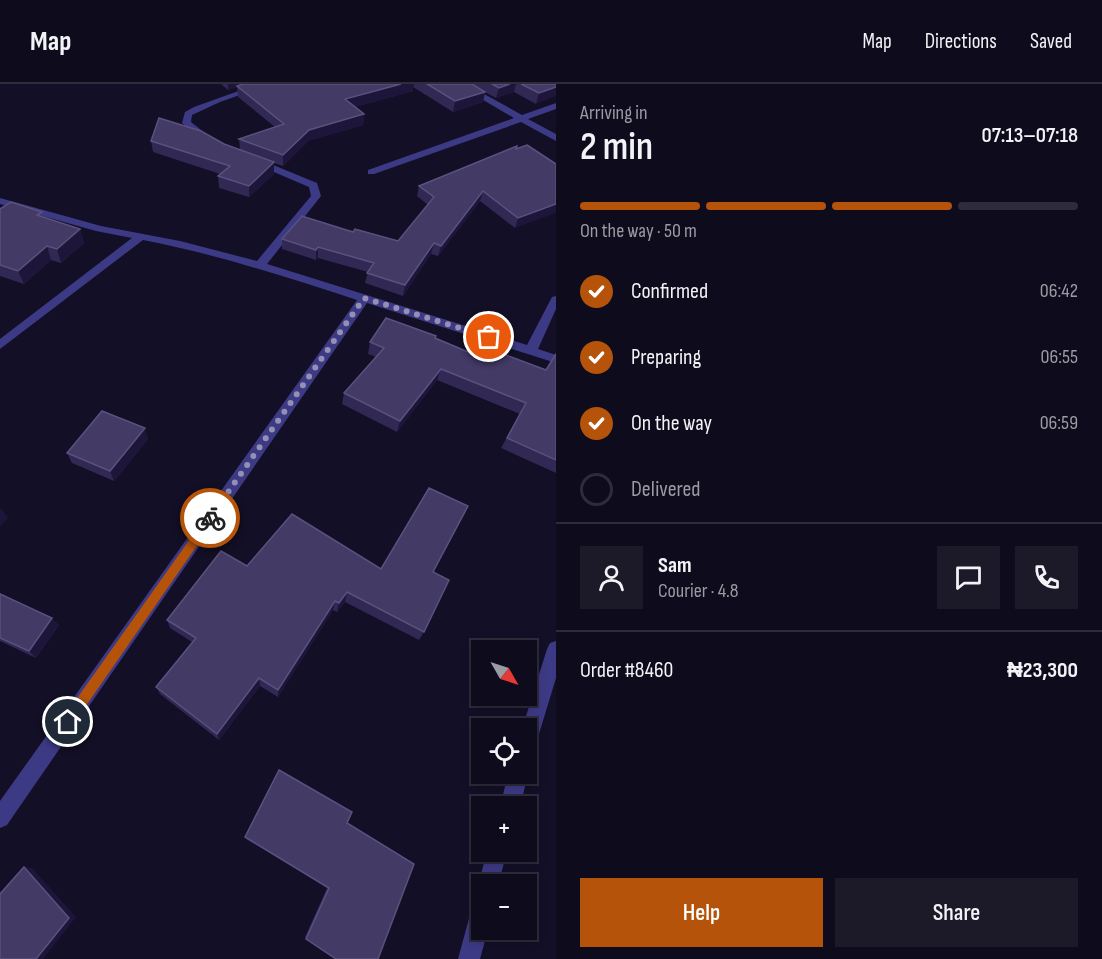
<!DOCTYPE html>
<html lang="en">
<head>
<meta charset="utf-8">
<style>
	body { margin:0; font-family:"Sofia Sans Condensed",sans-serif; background:#1c1929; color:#f1f3f6; height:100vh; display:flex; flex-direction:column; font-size:22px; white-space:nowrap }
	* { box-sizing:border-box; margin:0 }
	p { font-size:20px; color:#9b9ba3 }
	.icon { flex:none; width:33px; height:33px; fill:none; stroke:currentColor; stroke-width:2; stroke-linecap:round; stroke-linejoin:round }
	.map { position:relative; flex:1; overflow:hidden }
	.panel { display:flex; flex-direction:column; background:#0e0b1c; width:546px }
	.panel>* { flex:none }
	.needle { width:39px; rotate:129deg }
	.fabs { position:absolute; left:471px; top:556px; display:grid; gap:12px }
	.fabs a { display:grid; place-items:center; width:66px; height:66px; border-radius:0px; background:#0e0b1c; box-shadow:0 3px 9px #0003,0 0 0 2px #2e2b3b; font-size:30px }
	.pin { position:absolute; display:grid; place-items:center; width:51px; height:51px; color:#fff; margin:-26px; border:3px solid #fff; border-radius:50%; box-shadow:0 2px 6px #0007 }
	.courier { position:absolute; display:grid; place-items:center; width:60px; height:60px; margin:-30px; border:4px solid #b45309; border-radius:50%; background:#fff; color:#222; box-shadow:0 2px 8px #0007 }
	.headline em { font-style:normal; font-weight:600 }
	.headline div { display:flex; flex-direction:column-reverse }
	.headline { display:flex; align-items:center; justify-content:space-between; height:102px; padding:0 24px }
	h1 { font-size:39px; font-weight:600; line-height:45px }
	.bar { display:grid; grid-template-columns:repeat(4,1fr); gap:9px 6px; align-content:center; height:72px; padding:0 24px }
	.bar i { height:8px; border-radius:4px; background:#2e2b3b }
	.bar .on { background:#b45309 }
	.bar p { grid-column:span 4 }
	.line { display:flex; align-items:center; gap:15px; padding:0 24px; border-top:2px solid #2e2b3b }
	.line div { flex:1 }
	.round { display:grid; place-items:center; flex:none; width:63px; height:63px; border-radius:0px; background:#1c1929 }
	ol { padding:0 24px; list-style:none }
	li { display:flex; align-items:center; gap:18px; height:66px }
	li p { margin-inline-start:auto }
	li .icon { padding:6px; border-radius:50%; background:#b45309; color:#fff; stroke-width:4 }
	li:last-child { color:#9b9ba3 }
	li i { width:33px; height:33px; border:3px solid #2e2b3b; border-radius:50% }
	.primary-button { display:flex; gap:12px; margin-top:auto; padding:12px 24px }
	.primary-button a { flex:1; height:69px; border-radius:0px; background:#b45309; color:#fff; font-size:24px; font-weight:600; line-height:69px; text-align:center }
	.primary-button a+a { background:#1c1929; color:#f1f3f6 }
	header { display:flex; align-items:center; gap:36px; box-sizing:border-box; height:84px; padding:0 30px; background:#0e0b1c; border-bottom:2px solid #2e2b3b }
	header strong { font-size:28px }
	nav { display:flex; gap:33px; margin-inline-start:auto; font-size:21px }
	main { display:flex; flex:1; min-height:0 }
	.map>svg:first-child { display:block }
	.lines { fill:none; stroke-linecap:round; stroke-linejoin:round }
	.minor { fill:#3d3a85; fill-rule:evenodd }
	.wall { fill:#312854 }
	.shaded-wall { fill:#1d163a }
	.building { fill:#433a66; stroke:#5a527e; stroke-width:1.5 }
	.route { fill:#b45309 }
	.done { stroke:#948fb3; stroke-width:6; stroke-dasharray:0 10.8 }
</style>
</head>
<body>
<header>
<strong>Map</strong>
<nav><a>Map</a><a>Directions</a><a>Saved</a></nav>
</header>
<main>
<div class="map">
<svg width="556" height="875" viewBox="0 0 556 875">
	<rect width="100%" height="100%" fill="#130f26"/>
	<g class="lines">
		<g class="minor">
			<path d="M258,0H271L220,18L192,31L191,38L210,53V57H204L182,39L185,28L194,23Z"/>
			<path d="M456,0H466L522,31L556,19V25L528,35L556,50V57L521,38L374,90H368V86L514,34Z"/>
			<path d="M256,74L317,99L321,112L267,180L527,261L552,213L556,212V225L538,265L556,271V279L367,219L7,741L0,744V717L357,216C286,193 216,170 143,156L0,265V255L132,154L96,147L0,120V114L101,142L180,157L257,177L311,112L309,103L253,79L251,77Z"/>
			<path d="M556,557V594L535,663L533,670L526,672V645H522L547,565L550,559Z"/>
			<path d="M526,688L528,690L520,723H500L508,690H526Z"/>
			<path d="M487,768H507L498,801H482V809L478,801Z"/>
			<path d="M482,817V846H488L480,875H458L471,827L475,820Z"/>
		</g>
	</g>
	<g class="wall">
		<path d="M221,0H556L536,20L514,8L496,14L485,8L483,18L453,28L413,3V7L355,23L364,30L363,41L308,57L283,82L274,79V90L249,113L219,104L218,92L220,90L153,68L151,57L224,60L240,66L239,55L275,43L238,13L237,3L228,6Z"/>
		<path d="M516,65L556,80L515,144L480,117L438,172L431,170L403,212L365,199L368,188L318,174L316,176L282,165V155L353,148L398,157L428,121L417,112L419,102Z"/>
		<path d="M0,125L43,133L80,145L84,159L61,179L51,176L24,200L0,192Z"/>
		<path d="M435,255L492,278L546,286L556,270V389L501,364L520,330L437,296L397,348L342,320L344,309L376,273L368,270L370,258Z"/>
		<path d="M148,355L114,397L72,379L67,369Z"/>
		<path d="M247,482L381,485L433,488L424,548L419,556L345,518L337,528L333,526L278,613L260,602L219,656L160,610L156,603L192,558L170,544L167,536Z"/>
		<path d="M0,509L59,541L36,574L0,557Z"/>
		<path d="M347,739L414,780L306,855L305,853L327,804L246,755L245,753Z"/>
	</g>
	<g class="shaded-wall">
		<path d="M228,0H249L228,6Z"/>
		<path d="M401,0H414L413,7L344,26L345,15Z"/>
		<path d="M510,0H516L514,8L496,14L499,4Z"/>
		<path d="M556,3V12L536,20L539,9Z"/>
		<path d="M485,8L483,18L453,28L455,17Z"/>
		<path d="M364,30L363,41L308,57L283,82V71L309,46Z"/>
		<path d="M274,78V90L249,113V102Z"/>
		<path d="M483,107L480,117L438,172L441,162Z"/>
		<path d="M556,120V129L515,144L518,134Z"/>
		<path d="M80,145L84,159L61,179L57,165Z"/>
		<path d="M434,159L431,170L403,212L405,201Z"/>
		<path d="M47,162L51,176L24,200L18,187Z"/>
		<path d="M318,163V174L316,176V166Z"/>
		<path d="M441,285L437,296L397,348L400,337Z"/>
		<path d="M145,344L148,355L114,397L110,387Z"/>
		<path d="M1,424L8,434L0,442V425Z"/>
		<path d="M347,508L345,518L337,528L339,519Z"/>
		<path d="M335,517L333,526L278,613V606Z"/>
		<path d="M52,534L59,541L36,574L29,567Z"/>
		<path d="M259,594L260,602L219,656L217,650Z"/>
		<path d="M24,783L32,784L76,833L43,875H36Z"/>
	</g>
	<g class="building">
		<path d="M243,0H401L345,15L364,30L309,46L283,71L239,55L284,40L237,2Z"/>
		<path d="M427,0H472L485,8L455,17Z"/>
		<path d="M492,0H510L499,4Z"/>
		<path d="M521,0H556V3L539,9Z"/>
		<path d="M159,34L201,47L224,60L274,78L249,102L218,92L230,82L151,57Z"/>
		<path d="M527,61L556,80V120L518,134L483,107L441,162L434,159L405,201L367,189L374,179L318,163L316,166L282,155L302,132L353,148L355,145L398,157L434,113L419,102L517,62L516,65Z"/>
		<path d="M11,118L42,128L37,131L80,145L57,165L47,162L18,187L0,181V125Z"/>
		<path d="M386,234L436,252L435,254L492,278L498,268L546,286L556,270V376L507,354L526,319L441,285L400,337L344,309L384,264L370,258Z"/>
		<path d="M102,327L145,344L110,387L67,369Z"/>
		<path d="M429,404L468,422L433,488L449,496L424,548L347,508L339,519L335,517L278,606L259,594L217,650L156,603L196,554L167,536L221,467L247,482L292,430L381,485Z"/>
		<path d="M0,510L52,534L29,567L0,554Z"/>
		<path d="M279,686L352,728L347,739L414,780L378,875H336L306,855L329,804L245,753Z"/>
		<path d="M24,783L69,834L36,875H0V810Z"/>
	</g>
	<path class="route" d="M210,430L214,431V437L72,642H63V634L207,431Z"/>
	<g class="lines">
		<path class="done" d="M210,434L364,214L489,253"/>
	</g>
</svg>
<div class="fabs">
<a><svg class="needle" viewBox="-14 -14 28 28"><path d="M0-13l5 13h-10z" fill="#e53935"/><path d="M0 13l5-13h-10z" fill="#9b9ba3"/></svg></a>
<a><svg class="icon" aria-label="locate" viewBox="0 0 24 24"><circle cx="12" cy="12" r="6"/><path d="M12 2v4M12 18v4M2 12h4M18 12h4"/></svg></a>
<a>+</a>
<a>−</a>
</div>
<div class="pin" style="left:489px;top:253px;background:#ea580c"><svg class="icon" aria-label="bag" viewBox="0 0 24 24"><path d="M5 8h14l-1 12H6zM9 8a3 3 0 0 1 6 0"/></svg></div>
<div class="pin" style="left:68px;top:638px;background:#1f2937"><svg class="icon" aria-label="home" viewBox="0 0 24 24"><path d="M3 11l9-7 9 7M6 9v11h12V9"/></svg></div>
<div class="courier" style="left:210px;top:434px"><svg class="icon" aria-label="bike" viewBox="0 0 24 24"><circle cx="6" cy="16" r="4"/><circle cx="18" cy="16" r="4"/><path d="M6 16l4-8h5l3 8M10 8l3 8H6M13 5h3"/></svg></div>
</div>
<section class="panel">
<div class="headline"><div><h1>2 min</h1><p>Arriving in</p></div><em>07:13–07:18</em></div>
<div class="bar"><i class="on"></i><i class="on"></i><i class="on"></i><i></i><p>On the way · 50 m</p></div>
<ol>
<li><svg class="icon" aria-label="check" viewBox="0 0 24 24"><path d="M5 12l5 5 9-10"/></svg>Confirmed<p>06:42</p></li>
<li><svg class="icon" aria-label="check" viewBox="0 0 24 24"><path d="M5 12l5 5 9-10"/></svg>Preparing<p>06:55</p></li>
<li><svg class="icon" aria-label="check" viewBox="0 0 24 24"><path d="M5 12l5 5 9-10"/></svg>On the way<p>06:59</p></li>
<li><i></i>Delivered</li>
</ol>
<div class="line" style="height:108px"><a class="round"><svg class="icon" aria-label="person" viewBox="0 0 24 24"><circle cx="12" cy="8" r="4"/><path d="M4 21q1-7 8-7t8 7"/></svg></a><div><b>Sam</b><p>Courier · 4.8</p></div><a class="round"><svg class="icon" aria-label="chat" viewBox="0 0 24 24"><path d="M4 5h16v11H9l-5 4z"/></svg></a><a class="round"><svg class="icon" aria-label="phone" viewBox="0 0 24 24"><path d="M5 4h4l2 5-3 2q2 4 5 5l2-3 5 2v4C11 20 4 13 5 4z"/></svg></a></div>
<div class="line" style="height:78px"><div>Order #8460</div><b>₦23,300</b></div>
<div class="primary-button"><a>Help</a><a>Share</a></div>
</section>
</main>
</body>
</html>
